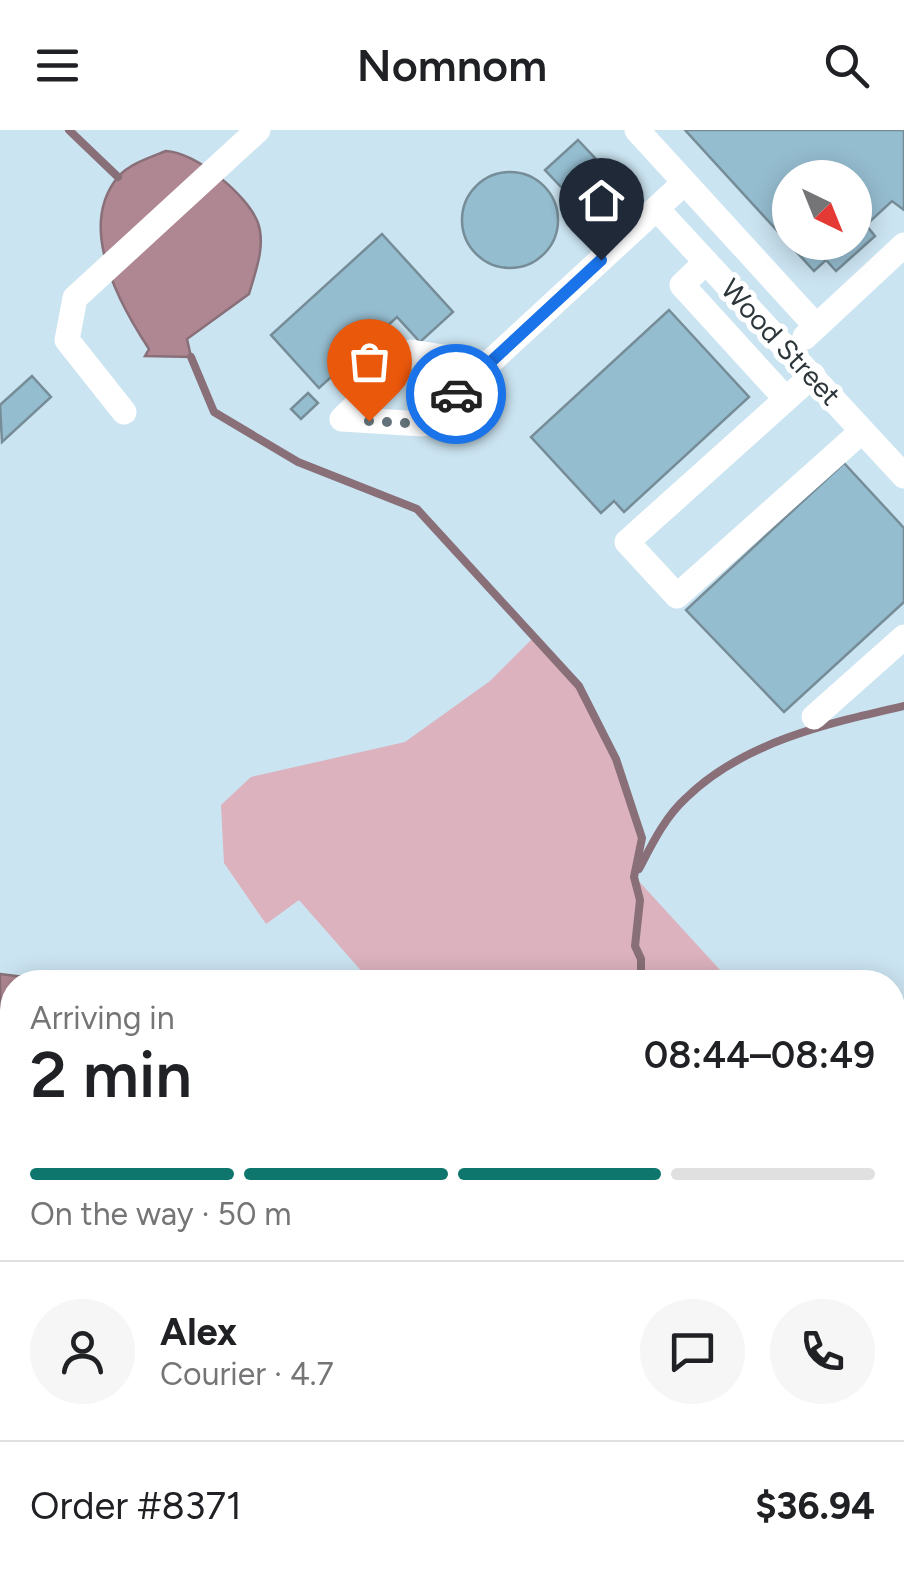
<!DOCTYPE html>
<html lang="en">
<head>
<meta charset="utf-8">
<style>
	body { margin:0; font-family:Figtree,sans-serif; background:#f6f6f6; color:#202124; height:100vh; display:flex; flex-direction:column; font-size:38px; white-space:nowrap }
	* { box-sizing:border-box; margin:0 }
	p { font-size:32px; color:#757577 }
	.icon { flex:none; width:55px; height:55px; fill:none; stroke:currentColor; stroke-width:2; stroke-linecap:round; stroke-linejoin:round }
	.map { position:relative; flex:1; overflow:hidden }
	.side { position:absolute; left:0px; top:840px; width:905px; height:622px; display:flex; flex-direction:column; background:#fff; border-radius:40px 40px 0 0; box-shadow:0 5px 25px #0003 }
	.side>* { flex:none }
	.needle { width:65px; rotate:137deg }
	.tools { position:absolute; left:772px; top:30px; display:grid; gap:20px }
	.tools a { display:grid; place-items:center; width:100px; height:100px; border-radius:50%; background:#fff; box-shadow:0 5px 25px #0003; font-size:50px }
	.pin { position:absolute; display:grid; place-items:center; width:85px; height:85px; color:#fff; margin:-102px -42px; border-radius:50% 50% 50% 0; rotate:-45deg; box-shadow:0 0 10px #0007 }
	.pin .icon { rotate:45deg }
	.courier { position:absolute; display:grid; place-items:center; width:100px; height:100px; margin:-50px; border:8px solid #1a73e8; border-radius:50%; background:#fff; color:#222; box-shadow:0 2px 12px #0007 }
	.overview em { font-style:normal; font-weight:600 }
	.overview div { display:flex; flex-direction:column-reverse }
	.overview { display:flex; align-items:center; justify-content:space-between; height:170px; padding:0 30px }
	h1 { font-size:65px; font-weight:600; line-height:75px }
	.bar { display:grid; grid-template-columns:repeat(4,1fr); gap:15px 10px; align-content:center; height:120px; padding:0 30px }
	.bar i { height:12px; border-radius:8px; background:#e0e0e0 }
	.bar .active { background:#0f766e }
	.bar p { grid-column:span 4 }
	.line { display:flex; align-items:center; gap:25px; padding:0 30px; border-top:2px solid #e0e0e0 }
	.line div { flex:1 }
	.round { display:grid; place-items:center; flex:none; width:105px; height:105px; border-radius:52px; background:#f6f6f6 }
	header { display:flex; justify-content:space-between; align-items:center; height:130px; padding:0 30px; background:#fff; font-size:45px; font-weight:600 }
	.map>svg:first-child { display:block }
	.green { fill:#dbb2bd }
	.water { fill:#af8792; stroke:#886f78; stroke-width:2.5 }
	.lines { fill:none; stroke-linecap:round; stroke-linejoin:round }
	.stream { stroke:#886f78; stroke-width:8 }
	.building { fill:#95bdd0; stroke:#768d98; stroke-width:2.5; fill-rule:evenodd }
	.minor { stroke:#fff; stroke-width:25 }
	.major { stroke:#fff; stroke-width:32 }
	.done { stroke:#64737b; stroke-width:10; stroke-dasharray:0 18 }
	.route { stroke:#1a73e8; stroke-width:12 }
	.labels { text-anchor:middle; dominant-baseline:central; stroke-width:10; stroke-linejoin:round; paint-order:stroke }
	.street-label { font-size:28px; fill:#2d363b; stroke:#fff }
</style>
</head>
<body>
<header><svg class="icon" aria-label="menu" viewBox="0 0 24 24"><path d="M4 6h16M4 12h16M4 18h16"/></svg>Nomnom<svg class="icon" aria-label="search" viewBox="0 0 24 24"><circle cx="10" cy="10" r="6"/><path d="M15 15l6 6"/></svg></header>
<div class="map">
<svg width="904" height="1462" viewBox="0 0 904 1462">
	<rect width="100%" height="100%" fill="#cbe4f1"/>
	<g class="green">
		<path d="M534,507L579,556L616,629L642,708L635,747L731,852H371L299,770L266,794L224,733L221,675L251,647L405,612L490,551Z"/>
		<path d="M892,1064L904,1079V1242L893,1250Z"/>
		<path d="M12,1266V1450H559L562,1462H0V1273Z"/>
	</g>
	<g class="water">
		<path d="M166,21C195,22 248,65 258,93C266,116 255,143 249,164L187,209L191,227L145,226L149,219C120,175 76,97 118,47C129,34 151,27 166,21Z"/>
		<path d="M0,844L64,852H12V988L0,990Z"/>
	</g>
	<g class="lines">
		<g class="stream">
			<path d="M69,0L118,47"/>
			<path d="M191,227L214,282L298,332L417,379L579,556L616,629L642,708L634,747L640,770L635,816L641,829V852"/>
			<path d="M639,739C652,714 665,687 686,668C743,612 829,593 904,576"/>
			<path d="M208,1462L221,1450"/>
		</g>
	</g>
	<g class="building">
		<path d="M685,0H904V80L892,71L866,95L875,106L836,141L826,130L814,141ZM790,48H855V112H790Z"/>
		<path d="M578,10L595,28L563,59L545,40Z"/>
		<circle cx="510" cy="90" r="48"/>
		<path d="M382,104L453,182L420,212L397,187L319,258L271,205Z"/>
		<path d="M669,180L749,267L624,382L614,371L601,383L531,307Z"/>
		<path d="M32,246L51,267L2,312L0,275Z"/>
		<path d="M308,263L318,273L301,289L291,279Z"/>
		<path d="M844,333L904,398V472L784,582L686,480Z"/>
	</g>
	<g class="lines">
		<g class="minor">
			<path d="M637,0L816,196"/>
			<path d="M657,79L904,346"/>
			<path d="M706,132L682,155L786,269"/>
			<path d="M805,207L904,115"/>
			<path d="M488,234L411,222L342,289L423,294L684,53"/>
			<path d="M813,245L627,412L677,466L862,301"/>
			<path d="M124,282L67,210L75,168L258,0"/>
			<path d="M814,587L904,507"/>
			<path d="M881,1450L904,1455"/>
		</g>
		<g class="major">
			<path d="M892,1390L904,1366"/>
			<path d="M857,1462L863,1450"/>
		</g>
	</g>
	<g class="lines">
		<path class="done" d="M369,291L424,294L456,264"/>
		<path class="route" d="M456,264L601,130"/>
	</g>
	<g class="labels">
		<g class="street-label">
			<text transform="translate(781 212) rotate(47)">Wood Street</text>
		</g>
	</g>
</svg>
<div class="tools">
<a><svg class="needle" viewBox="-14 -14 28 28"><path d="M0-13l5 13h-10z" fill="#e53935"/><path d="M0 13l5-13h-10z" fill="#757577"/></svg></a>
</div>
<div class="pin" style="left:369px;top:291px;background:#ea580c"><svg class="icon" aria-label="bag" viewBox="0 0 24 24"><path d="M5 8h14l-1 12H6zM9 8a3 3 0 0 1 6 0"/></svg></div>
<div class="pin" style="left:601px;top:130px;background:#1f2937"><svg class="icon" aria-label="home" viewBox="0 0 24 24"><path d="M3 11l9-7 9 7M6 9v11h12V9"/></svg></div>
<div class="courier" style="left:456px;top:264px"><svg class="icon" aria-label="car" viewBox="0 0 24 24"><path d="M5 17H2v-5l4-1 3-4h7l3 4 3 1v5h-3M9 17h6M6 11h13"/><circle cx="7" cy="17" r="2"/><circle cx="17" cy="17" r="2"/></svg></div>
<section class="side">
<div class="overview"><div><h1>2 min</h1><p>Arriving in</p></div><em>08:44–08:49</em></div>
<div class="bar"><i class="active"></i><i class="active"></i><i class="active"></i><i></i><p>On the way · 50 m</p></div>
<div class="line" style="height:180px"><a class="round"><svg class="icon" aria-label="person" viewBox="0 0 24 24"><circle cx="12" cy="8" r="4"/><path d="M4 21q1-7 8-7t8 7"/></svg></a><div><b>Alex</b><p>Courier · 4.7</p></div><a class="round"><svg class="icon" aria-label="chat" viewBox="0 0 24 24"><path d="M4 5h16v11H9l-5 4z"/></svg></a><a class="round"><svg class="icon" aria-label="phone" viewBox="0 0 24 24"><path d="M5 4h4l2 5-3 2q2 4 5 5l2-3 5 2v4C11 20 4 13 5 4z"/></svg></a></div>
<div class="line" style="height:130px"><div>Order #8371</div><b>$36.94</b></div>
</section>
</div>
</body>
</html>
